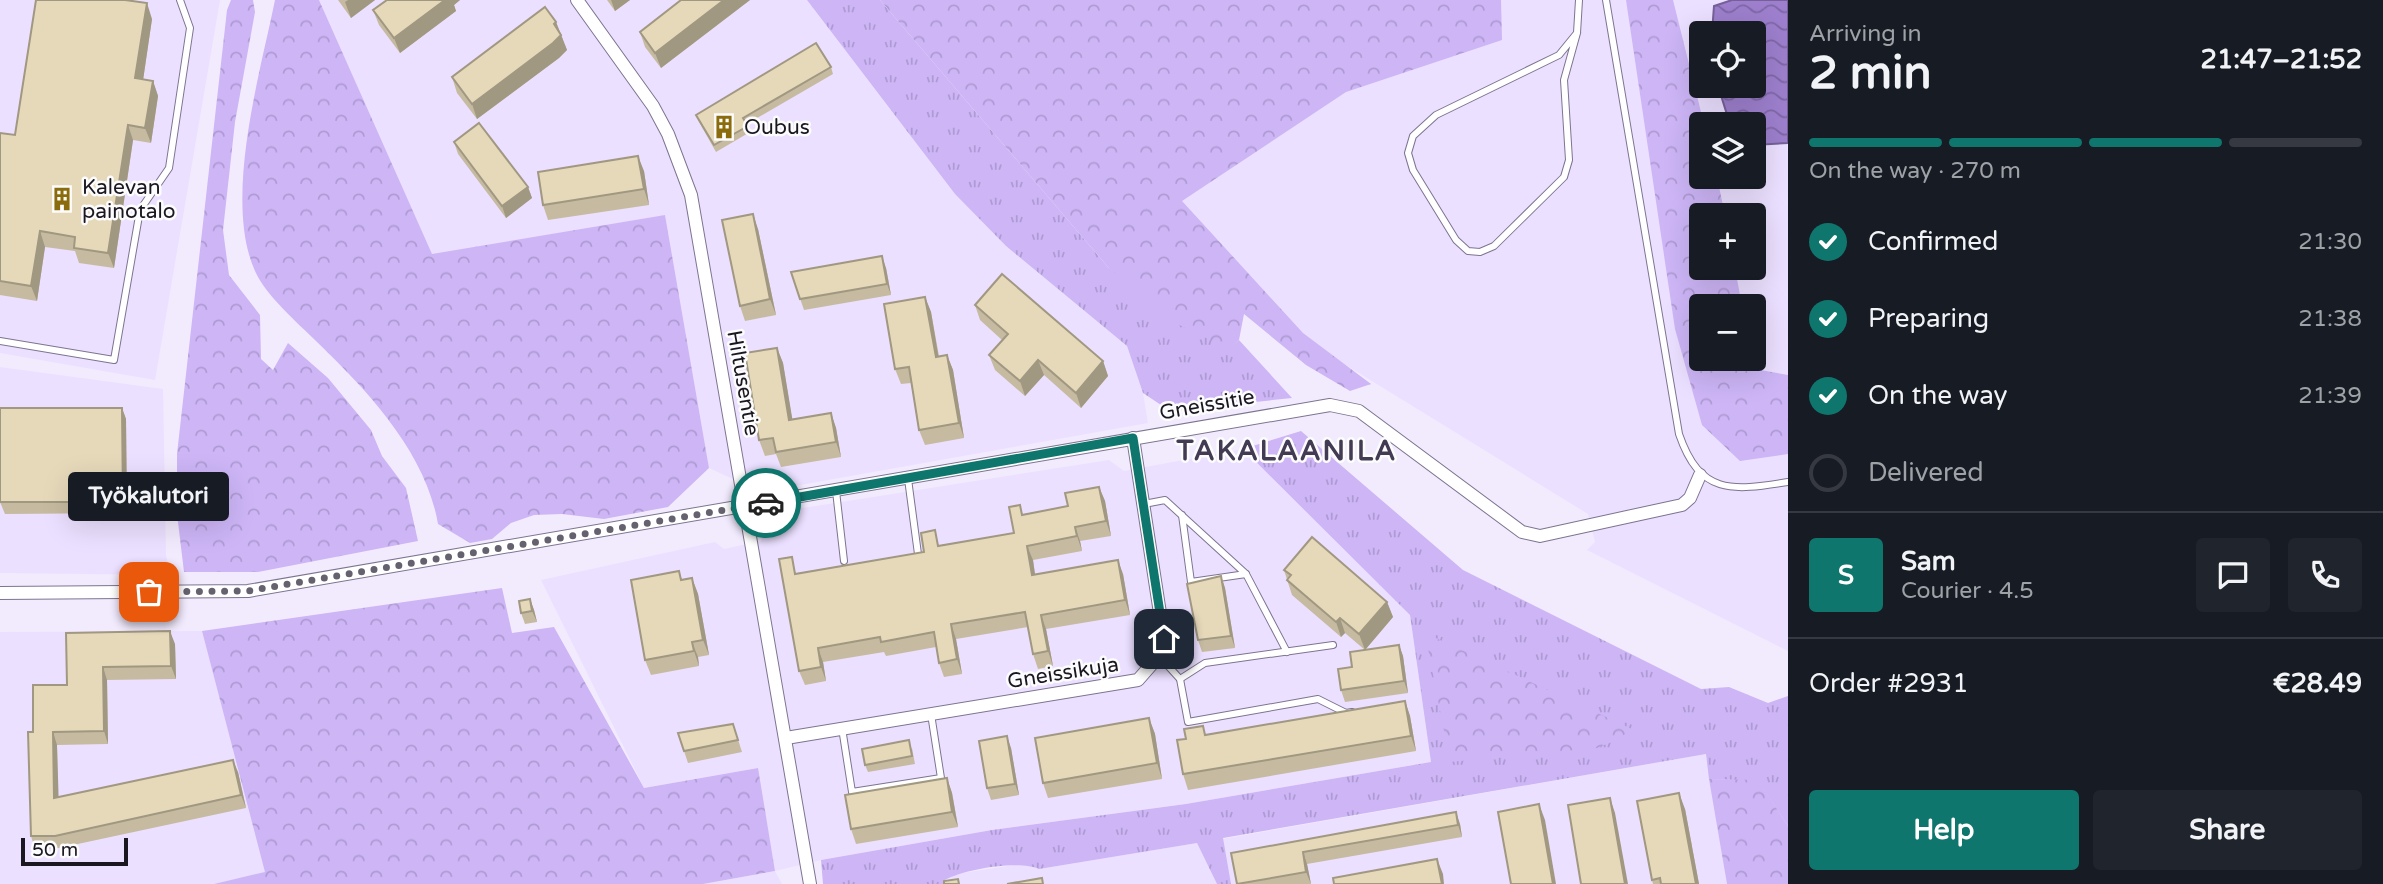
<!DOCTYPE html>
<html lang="en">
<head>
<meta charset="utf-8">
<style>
	body { margin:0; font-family:"Varela Round",sans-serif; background:#20242c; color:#f1f3f6; height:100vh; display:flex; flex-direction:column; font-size:26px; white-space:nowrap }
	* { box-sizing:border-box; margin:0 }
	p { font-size:23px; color:#9ea1a6 }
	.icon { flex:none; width:38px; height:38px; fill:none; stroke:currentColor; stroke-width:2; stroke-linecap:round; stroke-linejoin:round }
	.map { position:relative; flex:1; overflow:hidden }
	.panel { display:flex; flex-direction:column; background:#171b24; width:595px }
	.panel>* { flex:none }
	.controls { position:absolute; left:1689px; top:21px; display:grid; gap:14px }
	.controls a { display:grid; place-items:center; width:77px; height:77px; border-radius:7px; background:#171b24; box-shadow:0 7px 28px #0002; font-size:35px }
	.scale { position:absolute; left:21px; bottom:18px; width:107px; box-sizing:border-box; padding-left:7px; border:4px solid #1b1721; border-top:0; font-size:19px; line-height:24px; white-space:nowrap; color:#1b1721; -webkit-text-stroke:5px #fcfcfc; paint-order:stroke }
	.pin { position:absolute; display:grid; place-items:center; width:60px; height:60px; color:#fff; margin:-30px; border-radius:14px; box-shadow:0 4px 10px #0006 }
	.courier { position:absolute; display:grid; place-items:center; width:70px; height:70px; margin:-35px; border:5px solid #0f766e; border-radius:50%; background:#fff; color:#222; box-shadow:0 2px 9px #0007 }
	.bubble { position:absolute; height:49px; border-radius:7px; background:#171b24; box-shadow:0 7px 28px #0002; font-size:23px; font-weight:800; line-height:49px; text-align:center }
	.overview em { font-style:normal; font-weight:800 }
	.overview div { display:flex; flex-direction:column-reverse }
	.overview { display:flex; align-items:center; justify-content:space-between; height:119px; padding:0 21px }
	h1 { font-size:46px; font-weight:800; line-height:52px }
	.bar { display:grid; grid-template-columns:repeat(4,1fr); gap:10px 7px; align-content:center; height:84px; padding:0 21px }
	.bar i { height:9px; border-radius:5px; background:#363941 }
	.bar .active { background:#0f766e }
	.bar p { grid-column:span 4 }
	.line { display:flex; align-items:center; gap:18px; padding:0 21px; border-top:2px solid #363941 }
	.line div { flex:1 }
	.round { display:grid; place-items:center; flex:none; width:74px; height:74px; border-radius:7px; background:#20242c }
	ol { padding:0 21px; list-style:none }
	li { display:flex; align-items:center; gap:21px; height:77px }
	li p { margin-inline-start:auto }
	li .icon { padding:7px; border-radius:50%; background:#0f766e; color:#fff; stroke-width:4 }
	li:last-child { color:#9ea1a6 }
	li i { width:38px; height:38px; border:4px solid #363941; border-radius:50% }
	.primary-button { display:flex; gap:14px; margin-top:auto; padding:14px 21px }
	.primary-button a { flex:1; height:80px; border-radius:7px; background:#0f766e; color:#fff; font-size:28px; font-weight:800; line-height:80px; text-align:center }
	.primary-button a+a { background:#20242c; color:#f1f3f6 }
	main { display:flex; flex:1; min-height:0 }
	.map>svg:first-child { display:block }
	.built { fill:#ebe0ff; fill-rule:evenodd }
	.grass { fill:url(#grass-tufts) }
	.forest { fill:url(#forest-crowns) }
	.water { fill:url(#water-waves); stroke:#766099; stroke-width:2 }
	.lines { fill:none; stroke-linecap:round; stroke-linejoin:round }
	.lane-casing { stroke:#7d748f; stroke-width:8 }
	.street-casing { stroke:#7d748f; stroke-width:14 }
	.lane { stroke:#fff; stroke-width:6 }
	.street { stroke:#fff; stroke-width:12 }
	.wall { fill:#c6bba0 }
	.shaded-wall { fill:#a19882 }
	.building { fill:#e6d9ba; stroke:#a19882; stroke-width:2 }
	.done { stroke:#66616e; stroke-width:7; stroke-dasharray:0 12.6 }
	.route { stroke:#0f766e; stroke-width:9 }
	.labels { text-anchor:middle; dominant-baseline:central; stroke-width:5; stroke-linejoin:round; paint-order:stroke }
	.poi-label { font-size:21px; fill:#1b1721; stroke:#fcfcfc; text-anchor:start }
	.street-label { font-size:21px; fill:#1b1721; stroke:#fcfcfc }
	.district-label { font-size:28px; font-weight:bold; letter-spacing:2px; fill:#433a53; stroke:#fcfcfc }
</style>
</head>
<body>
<main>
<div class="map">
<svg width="1788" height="884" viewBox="0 0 1788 884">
	<defs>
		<pattern id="grass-tufts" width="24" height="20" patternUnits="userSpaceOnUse" patternTransform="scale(1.75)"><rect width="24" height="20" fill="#cdb5f6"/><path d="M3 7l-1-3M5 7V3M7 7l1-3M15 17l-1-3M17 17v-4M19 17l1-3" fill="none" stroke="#af9bd3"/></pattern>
		<pattern id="forest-crowns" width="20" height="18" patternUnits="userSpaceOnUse" patternTransform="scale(1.75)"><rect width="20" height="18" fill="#cdb5f6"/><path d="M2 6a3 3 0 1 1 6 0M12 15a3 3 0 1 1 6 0" fill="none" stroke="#af9bd3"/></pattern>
		<pattern id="water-waves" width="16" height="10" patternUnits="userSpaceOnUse" patternTransform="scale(1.75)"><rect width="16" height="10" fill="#9d7fcd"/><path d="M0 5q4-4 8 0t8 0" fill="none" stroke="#7f67a6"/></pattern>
	</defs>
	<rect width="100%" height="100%" fill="#f2ebfe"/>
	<g class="built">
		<path d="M0,0H220L155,380L0,353Z"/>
		<path d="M319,0H807L955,194L1006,246L1127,346L1143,393L1148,423L761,492L709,468L665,215L432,255Z"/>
		<path d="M994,0H1788V651L1587,550L1595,542L1588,514L1271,319ZM1701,33H1754V86H1701ZM1701,124H1754V177H1701ZM1701,215H1754V268H1701ZM1701,306H1754V359H1701Z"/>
		<path d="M0,367L163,389L166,556L171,575L0,573Z"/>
		<path d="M1243,449L1410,615L1431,762L1186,804L992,830L821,860L775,871L782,884H703L775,871L757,768L644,788L541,580L715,542L724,549L761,541L771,513L1109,460L1124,471Z"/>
		<path d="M202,631L266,873L214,884H0V632Z"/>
		<path d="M1706,754L1727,884H1231L1222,839Z"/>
		<path d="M1197,843L1217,884H946L945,881L956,874L1026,863L1039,869Z"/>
	</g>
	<g class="grass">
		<path d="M807,0H880L1108,267L1230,348L1239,340L1292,398L1170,411L1143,393L1127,346L1006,246L955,194Z"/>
		<path d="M1301,431L1463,570L1701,689L1729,687L1768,703L1788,696V826L1758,781L1709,779L1706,754L1223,838L1231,884H1217L1197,843L1039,869C1019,860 965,869 945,880L946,884H823L821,860L992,830L1186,804L1431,762L1410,615L1243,449Z"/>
	</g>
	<g class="forest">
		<path d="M231,0H253L255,12L235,122L223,230L229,275L260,315L261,359L273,370L288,343L328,378L371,430L382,456L406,488L418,541L258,572H184L177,514V454L227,10Z"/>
		<path d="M275,0H319L432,254L665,215L709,468L668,507L604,519L562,514L534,515L511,523L492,539L470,543L438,524C426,453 368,391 317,342C298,323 266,296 255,271C223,200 260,74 275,0Z"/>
		<path d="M880,0H1501L1502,40L1346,92L1182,201L1303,333L1371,384L1350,391L1306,365L1244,314L1239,340L1230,349L1171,321L1108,267Z"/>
		<path d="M1626,0H1673L1704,124H1701V177H1717L1725,215H1701V268H1735L1742,306H1701V359H1752L1755,369L1788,375V454L1740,461L1702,425L1675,329Z"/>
		<path d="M502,588L512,633L554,627L644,788L758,768L775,871L703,884H214L265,872L202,631Z"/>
		<path d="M1425,633L1632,729L1617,740L1597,748L1450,762Z"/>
		<path d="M1709,779L1758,780L1788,826V884H1727Z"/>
	</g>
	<path class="water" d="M1732,0H1788V143L1754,145V124H1730L1718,86H1754V33H1712L1714,6Z"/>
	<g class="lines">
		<g class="lane-casing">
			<g id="lane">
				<path d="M1606,0L1679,434C1700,495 1731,491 1788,482"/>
				<path d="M1577,33L1559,55L1436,115L1413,136L1408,153L1413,170L1456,240L1468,251L1480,252L1494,246L1564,177L1569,160L1564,80L1577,33L1579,0"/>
				<path d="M0,341L114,360L140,210L169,168L190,28L180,0"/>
				<path d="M908,479L918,554"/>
				<path d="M836,491L844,561"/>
				<path d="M1144,504L1165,500L1246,574L1287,652"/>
				<path d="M1182,515L1191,582L1246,574"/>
				<path d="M1159,656L1180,679L1188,722L1318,699L1346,713L1352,712"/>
				<path d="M1180,679L1205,663L1333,645"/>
				<path d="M842,728L852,792L941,778L931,714"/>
			</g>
		</g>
		<g class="street-casing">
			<g id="street">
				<path d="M577,0L653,106L668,134L691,195L810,884"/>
				<path d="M0,593L248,591L1330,405L1359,411L1522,532L1540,536L1682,505L1690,498L1700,475"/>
				<path d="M786,738L1138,680L1159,656L1164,639L1133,438"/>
			</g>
		</g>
		<use href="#lane" class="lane"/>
		<use href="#street" class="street"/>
	</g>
	<g class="wall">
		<path d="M338,0H375L351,18Z"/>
		<path d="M387,0H460L454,5L456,11L400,53L379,25L373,10Z"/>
		<path d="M607,0H630L615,11Z"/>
		<path d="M681,0H750L661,68L645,47L640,32Z"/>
		<path d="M152,19L143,80L153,81L158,96L151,143L133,140L114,268L79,263L75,251L45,247L37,301L0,295V133L15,135Z"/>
		<path d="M556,22L567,50L559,58L477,119L457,93L452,77Z"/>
		<path d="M831,67L833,74L747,124L750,132L716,152L699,122L696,115Z"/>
		<path d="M454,142L528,187L532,198L506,218L458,154Z"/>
		<path d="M644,171L649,205L548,220L543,205Z"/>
		<path d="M758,229L776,315L745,321L740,306Z"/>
		<path d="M886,268L891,295L804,310L791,272Z"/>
		<path d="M925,297L931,312L939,356L947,355L953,370L964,438L925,445L919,430L911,383L901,384L895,369Z"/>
		<path d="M975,305L1103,361L1108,376L1081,408L1044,375L1025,396L995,370L989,355L1002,340L980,320Z"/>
		<path d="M777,348L783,363L792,419L831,413L836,428L841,457L781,467L776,454L765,456L759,440Z"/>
		<path d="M122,408L126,419L127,513L5,514L0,502Z"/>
		<path d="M1099,487L1105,501L1111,536L1080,541L1082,551L1033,560L1035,574H1123L1130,615L1046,629L1053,666L1038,669L1033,654L1028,627L956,639L962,674L944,677L939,663L936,647L886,656L884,652L823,662L826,681L805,685L799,671L798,573L924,552L941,545L1014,533L1024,514L1068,506Z"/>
		<path d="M1284,570L1387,602L1393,617L1365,650L1399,645L1403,656L1408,693L1345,702L1341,690L1352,667L1365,650L1345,633L1341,637L1292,595Z"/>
		<path d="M679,571L682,580L692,578L698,594L709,655L698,657L699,666L651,675L645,660Z"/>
		<path d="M1221,576L1225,588L1235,648L1202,652L1198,640Z"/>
		<path d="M530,599L534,610L537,622L525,624L521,613Z"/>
		<path d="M66,633L175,644L176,679L107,680L108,744L57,745L58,797L238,772L246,808L59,848L35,849L31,836L33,732L67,685Z"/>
		<path d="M1405,701L1410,716L1416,751L1188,790L1183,774L1186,739Z"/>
		<path d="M1149,718L1155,734L1162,779L1048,798L1043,783Z"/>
		<path d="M733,724L742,752L688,763L684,751Z"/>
		<path d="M912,748L915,764L868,772L865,765Z"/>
		<path d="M1011,748L1019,795L991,800L987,788Z"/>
		<path d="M947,778L952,793L958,827L856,844L851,829Z"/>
		<path d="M1685,809L1699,884H1653L1652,880Z"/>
		<path d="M1460,824L1462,837L1307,864L1311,884H1237L1231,853Z"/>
	</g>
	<g class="shaded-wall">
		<path d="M348,0H375L351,18L345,2Z"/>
		<path d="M445,0H460L454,5L456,11L400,53L394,38Z"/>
		<path d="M611,0H630L615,11Z"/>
		<path d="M724,0H750L661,68L655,53Z"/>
		<path d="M147,3L152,19L141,94L135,78Z"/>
		<path d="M556,22L567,50L559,58L477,119L472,104Z"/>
		<path d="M153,81L158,96L151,143L145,128Z"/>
		<path d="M128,125L133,140L114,268L108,253Z"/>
		<path d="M638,156L644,171L649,205L644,189Z"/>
		<path d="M528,187L532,198L506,218L502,206Z"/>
		<path d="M753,214L758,229L776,315L770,299Z"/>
		<path d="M40,231L45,247L37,301L31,286Z"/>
		<path d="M882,256L886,268L891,295L887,284Z"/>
		<path d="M925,297L931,312L941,372L936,357Z"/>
		<path d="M777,348L783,363L795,435L789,420Z"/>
		<path d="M947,355L953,370L964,438L959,423Z"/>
		<path d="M1038,360L1044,375L1025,396L1020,381Z"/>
		<path d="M1103,361L1108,376L1081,408L1076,393Z"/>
		<path d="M122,408L126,419L127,513L123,502Z"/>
		<path d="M831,413L836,428L841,457L836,442Z"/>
		<path d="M1099,487L1105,501L1111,536L1106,521Z"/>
		<path d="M1075,527L1080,541L1082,551L1077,536Z"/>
		<path d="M1027,546L1033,560L1037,589L1032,575Z"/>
		<path d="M1118,560L1123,574L1130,615L1125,600Z"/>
		<path d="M1221,576L1225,588L1235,648L1231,636Z"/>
		<path d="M692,578L698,594L709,655L703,640Z"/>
		<path d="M530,599L534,610L537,622L532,611Z"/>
		<path d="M1387,602L1393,617L1365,650L1359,634Z"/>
		<path d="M1041,615L1046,629L1053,666L1048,651Z"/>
		<path d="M1340,618L1345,633L1341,637L1336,622Z"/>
		<path d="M951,624L956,639L962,674L957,659Z"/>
		<path d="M170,631L175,644L176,679L171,666Z"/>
		<path d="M692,642L698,657L699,666L694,651Z"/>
		<path d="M1399,645L1403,656L1408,693L1404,681Z"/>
		<path d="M818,648L823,662L826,681L821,667Z"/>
		<path d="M103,667L107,680L108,744L104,731Z"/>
		<path d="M1405,701L1410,716L1416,751L1411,736Z"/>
		<path d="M1149,718L1155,734L1162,779L1157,763Z"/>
		<path d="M53,732L57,745L59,810L54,798Z"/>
		<path d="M1007,736L1011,748L1019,795L1015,784Z"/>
		<path d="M233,760L238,772L246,808L241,795Z"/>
		<path d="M947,778L952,793L958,827L952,812Z"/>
		<path d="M1679,793L1685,809L1699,884H1696Z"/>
		<path d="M1610,798L1615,813L1628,884H1625Z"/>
		<path d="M1539,804L1545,820L1556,884H1553Z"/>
		<path d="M1456,812L1460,824L1462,837L1458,825Z"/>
		<path d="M1303,852L1307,864L1311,884L1306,872Z"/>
		<path d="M1437,859L1443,874L1444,884H1442Z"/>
	</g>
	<g class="building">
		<path d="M36,0H125L147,3L135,78L153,81L145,128L128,125L108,253L74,248L75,237L40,231L31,286L0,281V133L15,135Z"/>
		<path d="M387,0H445L394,38L373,10Z"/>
		<path d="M681,0H724L655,53L640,32Z"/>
		<path d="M545,7L556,22L554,24L561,35L553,43L472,104L452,77Z"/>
		<path d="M816,43L831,67L743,118L748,126L714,145L696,115Z"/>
		<path d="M479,123L528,187L502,206L454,142Z"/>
		<path d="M638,156L644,189L543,205L538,172Z"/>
		<path d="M753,214L770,299L740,306L722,220Z"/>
		<path d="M882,256L887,284L800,299L791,272Z"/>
		<path d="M1002,274L1103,361L1076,393L1038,360L1020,381L989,355L1008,334L975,305Z"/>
		<path d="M925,297L936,357L947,355L959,423L919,430L909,367L895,369L884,304Z"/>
		<path d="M777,348L789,420L831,413L836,442L776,452L773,438L759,440L745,353Z"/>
		<path d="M0,408H122L123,502H0Z"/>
		<path d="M1099,487L1106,521L1075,527L1077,536L1027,546L1032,575L1118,560L1125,600L1041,615L1048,651L1033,654L1025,612L951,624L957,659L939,663L934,632L881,642L880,637L818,648L821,667L799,671L779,559L792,557L795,574L924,552L921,533L935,530L938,546L1014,533L1009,507L1020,505L1022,515L1068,506L1065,493Z"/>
		<path d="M1312,537L1387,602L1359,634L1340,618L1336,622L1287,580L1291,575L1284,570Z"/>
		<path d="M679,571L681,580L692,578L703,640L692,642L694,651L645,660L631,580Z"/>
		<path d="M1221,576L1231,636L1198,640L1187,584Z"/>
		<path d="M530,599L532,611L521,613L519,601Z"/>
		<path d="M170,631L171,666L103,667L104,731L53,732L54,798L233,760L241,795L55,836H31L28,732H33V685H67L66,633Z"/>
		<path d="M1399,645L1404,681L1341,690L1338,669L1352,667L1350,652Z"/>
		<path d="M1405,701L1411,736L1183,774L1177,740L1186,739L1184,729L1203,726L1205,735Z"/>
		<path d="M1149,718L1157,763L1043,783L1035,738Z"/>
		<path d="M733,724L738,740L684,751L678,733Z"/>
		<path d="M1007,736L1015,784L987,788L979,741Z"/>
		<path d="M909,740L912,756L865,765L862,749Z"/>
		<path d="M947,778L952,812L851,829L845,795Z"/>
		<path d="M1679,793L1696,884H1661L1660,878L1652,880L1637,801Z"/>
		<path d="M1610,798L1625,884H1581L1568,805Z"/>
		<path d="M1539,804L1553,884H1511L1498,812Z"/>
		<path d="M1456,812L1458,825L1303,852L1306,872L1237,884L1231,853Z"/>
		<path d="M1437,859L1442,884H1334L1333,878Z"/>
		<path d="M1042,878L1043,884H1007Z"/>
		<path d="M958,879L959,884H944V881Z"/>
	</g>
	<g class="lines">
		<path class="done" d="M149,592L248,591L766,503"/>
		<path class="route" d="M766,503L1133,438L1164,639"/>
	</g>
	<defs>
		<g id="building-bare" transform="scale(1.89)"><path d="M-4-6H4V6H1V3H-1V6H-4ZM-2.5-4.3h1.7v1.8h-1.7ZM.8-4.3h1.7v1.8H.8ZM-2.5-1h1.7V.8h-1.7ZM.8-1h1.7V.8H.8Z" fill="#8b6c0c" stroke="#fcfcfc" stroke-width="2.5" paint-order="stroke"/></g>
	</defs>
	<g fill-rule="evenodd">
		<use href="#building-bare" x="724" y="127"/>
		<use href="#building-bare" x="62" y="199"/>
	</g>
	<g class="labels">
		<g class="poi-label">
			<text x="744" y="127">Oubus</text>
			<text x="82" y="187">Kalevan<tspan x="82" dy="24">painotalo</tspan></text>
		</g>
		<g class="street-label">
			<text transform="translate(743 383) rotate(80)">Hiltusentie</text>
			<text transform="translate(1207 405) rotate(-10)">Gneissitie</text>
			<text transform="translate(1063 673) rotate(-9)">Gneissikuja</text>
		</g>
		<g class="district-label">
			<text x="1287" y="451">TAKALAANILA</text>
		</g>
	</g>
</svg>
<div class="controls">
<a><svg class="icon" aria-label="locate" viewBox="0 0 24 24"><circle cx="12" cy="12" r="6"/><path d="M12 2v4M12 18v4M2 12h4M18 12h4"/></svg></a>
<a><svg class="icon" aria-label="layers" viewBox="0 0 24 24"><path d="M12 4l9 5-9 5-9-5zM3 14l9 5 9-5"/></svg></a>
<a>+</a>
<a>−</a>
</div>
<div class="scale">50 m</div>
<div class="pin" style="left:149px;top:592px;background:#ea580c"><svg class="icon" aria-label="bag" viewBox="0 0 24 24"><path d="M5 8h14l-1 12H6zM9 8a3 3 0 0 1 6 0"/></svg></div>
<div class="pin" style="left:1164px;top:639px;background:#1f2937"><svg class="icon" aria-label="home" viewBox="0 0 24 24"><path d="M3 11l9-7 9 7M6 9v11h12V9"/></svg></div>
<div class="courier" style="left:766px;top:503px"><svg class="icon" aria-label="car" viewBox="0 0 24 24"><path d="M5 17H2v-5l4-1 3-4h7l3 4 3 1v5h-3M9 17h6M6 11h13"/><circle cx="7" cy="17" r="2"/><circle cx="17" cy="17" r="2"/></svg></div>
<div class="bubble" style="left:68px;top:472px;width:161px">Työkalutori</div>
</div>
<section class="panel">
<div class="overview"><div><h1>2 min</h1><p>Arriving in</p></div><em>21:47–21:52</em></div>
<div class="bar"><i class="active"></i><i class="active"></i><i class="active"></i><i></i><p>On the way · 270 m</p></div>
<ol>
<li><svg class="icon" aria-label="check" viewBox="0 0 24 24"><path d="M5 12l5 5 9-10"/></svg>Confirmed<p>21:30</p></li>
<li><svg class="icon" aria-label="check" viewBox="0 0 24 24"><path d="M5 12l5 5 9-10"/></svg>Preparing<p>21:38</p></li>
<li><svg class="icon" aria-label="check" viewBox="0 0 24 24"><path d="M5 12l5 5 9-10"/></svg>On the way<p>21:39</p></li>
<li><i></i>Delivered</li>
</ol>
<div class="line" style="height:126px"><b class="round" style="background:#0f766e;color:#fff">S</b><div><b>Sam</b><p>Courier · 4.5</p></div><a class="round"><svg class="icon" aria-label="chat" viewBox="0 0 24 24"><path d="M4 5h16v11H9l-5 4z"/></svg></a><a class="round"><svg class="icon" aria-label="phone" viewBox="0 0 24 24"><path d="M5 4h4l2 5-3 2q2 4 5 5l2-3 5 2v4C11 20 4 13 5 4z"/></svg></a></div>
<div class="line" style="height:91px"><div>Order #2931</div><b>€28.49</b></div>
<div class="primary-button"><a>Help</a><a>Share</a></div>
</section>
</main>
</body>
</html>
